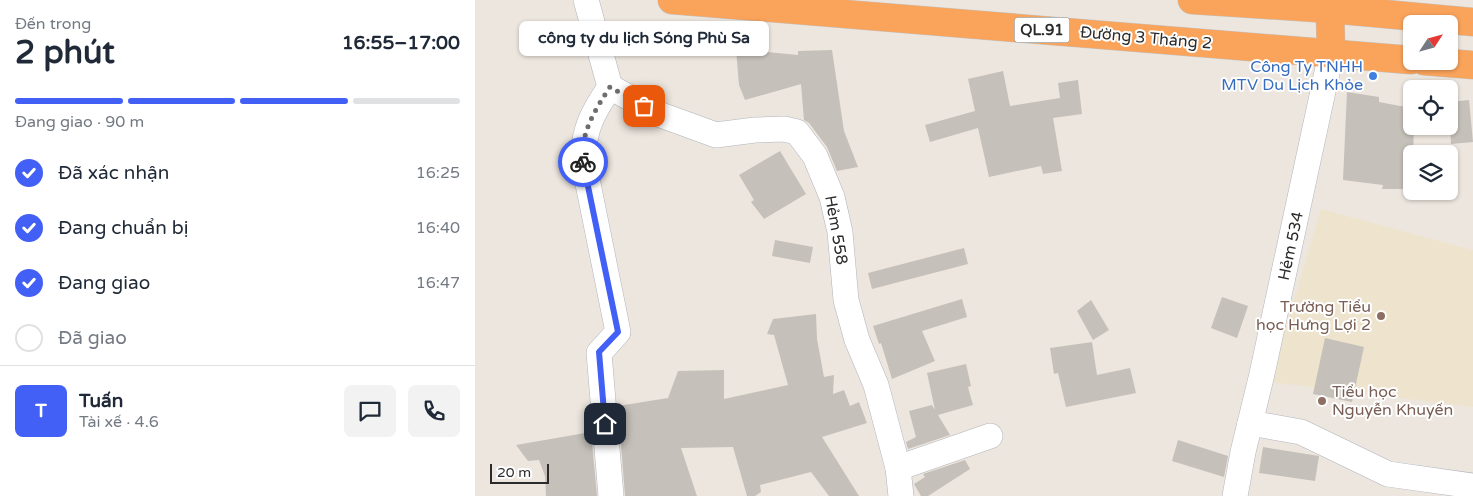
<!DOCTYPE html>
<html lang="vi">
<head>
<meta charset="utf-8">
<style>
	body { margin:0; font-family:"Varela Round",sans-serif; background:#f2f2f3; color:#1f2937; height:100vh; display:flex; flex-direction:column; font-size:19px; white-space:nowrap }
	* { box-sizing:border-box; margin:0 }
	p { font-size:16px; color:#747a83 }
	.icon { flex:none; width:28px; height:28px; fill:none; stroke:currentColor; stroke-width:2; stroke-linecap:round; stroke-linejoin:round }
	.map { position:relative; flex:1; overflow:hidden }
	.details { display:flex; flex-direction:column; background:#fff; width:475px }
	.details>* { flex:none }
	.needle { width:32px; rotate:54deg }
	.controls { position:absolute; left:928px; top:15px; display:grid; gap:10px }
	.controls a { display:grid; place-items:center; width:55px; height:55px; border-radius:8px; background:#fff; box-shadow:0 1px 4px #0004; font-size:25px }
	.scale { position:absolute; left:15px; bottom:12px; width:59px; box-sizing:border-box; padding-left:5px; border:2px solid #2b2b2b; border-top:0; font-size:14px; line-height:18px; white-space:nowrap; color:#2b2b2b; -webkit-text-stroke:4px #fff; paint-order:stroke }
	.pin { position:absolute; display:grid; place-items:center; width:42px; height:42px; color:#fff; margin:-21px; border-radius:10px; box-shadow:0 2px 8px #0006 }
	.courier { position:absolute; display:grid; place-items:center; width:50px; height:50px; margin:-25px; border:4px solid #4260f5; border-radius:50%; background:#fff; color:#222; box-shadow:0 1px 6px #0007 }
	.bubble { position:absolute; height:35px; border-radius:8px; background:#fff; box-shadow:0 1px 4px #0004; font-size:16px; font-weight:700; line-height:35px; text-align:center }
	.overview em { font-style:normal; font-weight:700 }
	.overview div { display:flex; flex-direction:column-reverse }
	.overview { display:flex; align-items:center; justify-content:space-between; height:85px; padding:0 15px }
	h1 { font-size:32px; font-weight:700; line-height:38px }
	.bar { display:grid; grid-template-columns:repeat(4,1fr); gap:8px 5px; align-content:center; height:60px; padding:0 15px }
	.bar i { height:6px; border-radius:4px; background:#e0e1e3 }
	.bar .current { background:#4260f5 }
	.bar p { grid-column:span 4 }
	.line { display:flex; align-items:center; gap:12px; padding:0 15px; border-top:1px solid #e0e1e3 }
	.line div { flex:1 }
	.round { display:grid; place-items:center; flex:none; width:52px; height:52px; border-radius:8px; background:#f2f2f3 }
	ol { padding:0 15px; list-style:none }
	li { display:flex; align-items:center; gap:15px; height:55px }
	li p { margin-inline-start:auto }
	li .icon { padding:5px; border-radius:50%; background:#4260f5; color:#fff; stroke-width:4 }
	li:last-child { color:#747a83 }
	li i { width:28px; height:28px; border:2px solid #e0e1e3; border-radius:50% }
	main { display:flex; flex:1; min-height:0 }
	.map>svg:first-child { display:block }
	.education { fill:#eee4cd }
	.building { fill:#c5c0b9 }
	.lines { fill:none; stroke-linecap:round; stroke-linejoin:round }
	.minor-casing { stroke:#b1b4be; stroke-width:26 }
	.highway-casing { stroke:#c4c4c4; stroke-width:29 }
	.minor { stroke:#fff; stroke-width:25 }
	.highway { stroke:#faa35b; stroke-width:28 }
	.done { stroke:#6f6c6a; stroke-width:5; stroke-dasharray:0 9 }
	.route { stroke:#4260f5; stroke-width:6 }
	.shop-dot { fill:#3f7fe0; stroke:#fff; stroke-width:2 }
	.education-dot { fill:#8d6e63; stroke:#fff; stroke-width:2 }
	.labels { text-anchor:middle; dominant-baseline:central; stroke-width:4; stroke-linejoin:round; paint-order:stroke }
	.shield { fill:#fff; stroke:#6b6b6b; stroke-width:1 }
	.shield-label { font-size:15px; font-weight:bold; fill:#2b2b2b }
	.street-label { font-size:16px; fill:#2b2b2b; stroke:#fff }
	.shop-label { font-size:16px; fill:#366cbe; stroke:#fff; text-anchor:end }
	.education-label { font-size:16px; fill:#785e54; stroke:#fff; text-anchor:end }
</style>
</head>
<body>
<main>
<section class="details">
<div class="overview"><div><h1>2 phút</h1><p>Đến trong</p></div><em>16:55–17:00</em></div>
<div class="bar"><i class="current"></i><i class="current"></i><i class="current"></i><i></i><p>Đang giao · 90 m</p></div>
<ol>
<li><svg class="icon" aria-label="check" viewBox="0 0 24 24"><path d="M5 12l5 5 9-10"/></svg>Đã xác nhận<p>16:25</p></li>
<li><svg class="icon" aria-label="check" viewBox="0 0 24 24"><path d="M5 12l5 5 9-10"/></svg>Đang chuẩn bị<p>16:40</p></li>
<li><svg class="icon" aria-label="check" viewBox="0 0 24 24"><path d="M5 12l5 5 9-10"/></svg>Đang giao<p>16:47</p></li>
<li><i></i>Đã giao</li>
</ol>
<div class="line" style="height:90px"><b class="round" style="background:#4260f5;color:#fff">T</b><div><b>Tuấn</b><p>Tài xế · 4.6</p></div><a class="round"><svg class="icon" aria-label="chat" viewBox="0 0 24 24"><path d="M4 5h16v11H9l-5 4z"/></svg></a><a class="round"><svg class="icon" aria-label="phone" viewBox="0 0 24 24"><path d="M5 4h4l2 5-3 2q2 4 5 5l2-3 5 2v4C11 20 4 13 5 4z"/></svg></a></div>
</section>
<div class="map">
<svg width="998" height="496" viewBox="0 0 998 496">
	<rect width="100%" height="100%" fill="#ece6de"/>
	<path class="education" d="M846,209L998,250V407L795,382Z"/>
	<g class="building">
		<path d="M261,49L323,55V51L357,50L369,131L383,167L362,171L352,147L334,123L329,120L326,84L270,100L264,85Z"/>
		<path d="M528,71L535,106L585,98L583,83L603,80L607,114L578,118L587,171L568,174L566,166L514,177L503,128L455,142L450,125L500,111L493,79Z"/>
		<path d="M872,92L904,97V102L936,108V126H939L938,154H936V189H907L908,185L868,180Z"/>
		<path d="M994,100L998,142L976,144L974,102Z"/>
		<path d="M305,151L331,194L289,219L276,202L279,200L264,175Z"/>
		<path d="M300,240L338,247L335,263L297,256Z"/>
		<path d="M489,248L493,264L397,289L393,273Z"/>
		<path d="M747,297L773,306L762,338L736,328Z"/>
		<path d="M487,299L492,317L447,331L460,361L417,379L406,343L404,344L398,326Z"/>
		<path d="M616,300L634,330L618,340L602,311Z"/>
		<path d="M341,314L342,339L349,377L359,375L358,394L369,390L375,406L384,402L392,423L347,437L384,496H354L336,472L285,485L286,492L280,496H272L258,447L206,448L222,496H150L143,406L193,398L203,371L249,370V399L313,385L299,335L292,334L298,319Z"/>
		<path d="M850,338L889,347L877,402L838,394Z"/>
		<path d="M617,342L622,375L655,368L661,393L591,407L583,373L579,374L575,348Z"/>
		<path d="M491,364L496,386L493,387L498,405L463,415L475,435L433,449L431,442L441,437L434,411L457,405L460,410L452,373Z"/>
		<path d="M116,432L122,496H71L70,476L64,460L53,461L41,445Z"/>
		<path d="M703,440L753,456L749,477L697,461Z"/>
		<path d="M788,447L844,456L840,481L784,473Z"/>
		<path d="M490,460L495,469L453,496H446L439,484L450,477L448,474Z"/>
	</g>
	<g class="lines">
		<g class="minor-casing">
			<g id="minor">
				<path d="M111,0L135,87C118,112 109,128 108,159L143,332L124,353L136,496"/>
				<path d="M135,87L186,115L241,135L280,130L309,129L322,132L340,156L357,197L365,232L371,300L382,340L401,385L423,468L426,496"/>
				<path d="M775,423L826,432L913,474L998,486"/>
				<path d="M423,468L515,436"/>
				<path d="M760,496L768,452L787,374L856,54"/>
			</g>
		</g>
		<g class="highway-casing">
			<g id="highway">
				<path d="M197,0L936,60"/>
				<path d="M717,0L855,9L998,22"/>
				<path d="M855,9L856,54"/>
				<path d="M949,61L998,65"/>
			</g>
		</g>
		<use href="#minor" class="minor"/>
		<use href="#highway" class="highway"/>
	</g>
	<g class="lines">
		<path class="done" d="M108,162C105,133 120,110 135,87L169,106"/>
		<path class="route" d="M108,162L143,332L124,352L130,424"/>
	</g>
	<circle class="shop-dot" cx="898" cy="76" r="5"/>
	<g class="education-dot">
		<circle cx="906" cy="316" r="5"/>
		<circle cx="847" cy="401" r="5"/>
	</g>
	<g class="labels">
		<rect class="shield" x="539.5" y="17.5" width="55" height="25" rx="4"/>
		<g class="shield-label">
			<text x="567" y="30">QL.91</text>
		</g>
		<g class="street-label">
			<text transform="translate(671 38) rotate(5)">Đường 3 Tháng 2</text>
			<text transform="translate(361 230) rotate(80)">Hẻm 558</text>
			<text transform="translate(816 246) rotate(-78)">Hẻm 534</text>
		</g>
		<g class="shop-label">
			<text x="888" y="67">Công Ty TNHH<tspan x="888" dy="18">MTV Du Lịch Khỏe</tspan></text>
		</g>
		<g class="education-label">
			<text x="896" y="307">Trường Tiểu<tspan x="896" dy="18">học Hưng Lợi 2</tspan></text>
			<text x="857" y="392" text-anchor="start">Tiểu học<tspan x="857" dy="18">Nguyễn Khuyến</tspan></text>
		</g>
	</g>
</svg>
<div class="controls">
<a><svg class="needle" viewBox="-14 -14 28 28"><path d="M0-13l5 13h-10z" fill="#e53935"/><path d="M0 13l5-13h-10z" fill="#747a83"/></svg></a>
<a><svg class="icon" aria-label="locate" viewBox="0 0 24 24"><circle cx="12" cy="12" r="6"/><path d="M12 2v4M12 18v4M2 12h4M18 12h4"/></svg></a>
<a><svg class="icon" aria-label="layers" viewBox="0 0 24 24"><path d="M12 4l9 5-9 5-9-5zM3 14l9 5 9-5"/></svg></a>
</div>
<div class="scale">20 m</div>
<div class="pin" style="left:169px;top:106px;background:#ea580c"><svg class="icon" aria-label="bag" viewBox="0 0 24 24"><path d="M5 8h14l-1 12H6zM9 8a3 3 0 0 1 6 0"/></svg></div>
<div class="pin" style="left:130px;top:424px;background:#1f2937"><svg class="icon" aria-label="home" viewBox="0 0 24 24"><path d="M3 11l9-7 9 7M6 9v11h12V9"/></svg></div>
<div class="courier" style="left:108px;top:162px"><svg class="icon" aria-label="bike" viewBox="0 0 24 24"><circle cx="6" cy="16" r="4"/><circle cx="18" cy="16" r="4"/><path d="M6 16l4-8h5l3 8M10 8l3 8H6M13 5h3"/></svg></div>
<div class="bubble" style="left:44px;top:21px;width:250px">công ty du lịch Sóng Phù Sa</div>
</div>
</main>
</body>
</html>
